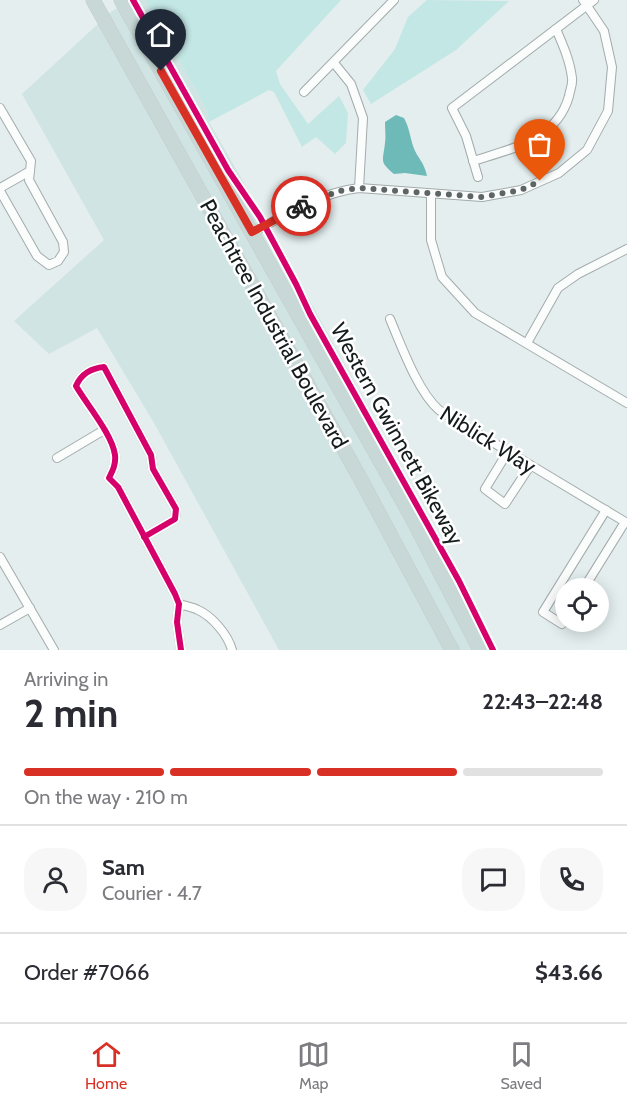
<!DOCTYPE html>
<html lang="en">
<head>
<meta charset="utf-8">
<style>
	body { margin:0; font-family:Cabin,sans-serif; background:#f7f7f7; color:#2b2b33; height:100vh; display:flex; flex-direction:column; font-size:22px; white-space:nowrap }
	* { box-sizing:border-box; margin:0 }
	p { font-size:20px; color:#7c7c81 }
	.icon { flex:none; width:33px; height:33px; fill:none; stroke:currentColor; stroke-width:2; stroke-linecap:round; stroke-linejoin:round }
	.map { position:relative; height:650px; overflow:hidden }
	.side { display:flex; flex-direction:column; background:#fff; flex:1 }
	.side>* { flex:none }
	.fabs { position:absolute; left:555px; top:578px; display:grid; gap:12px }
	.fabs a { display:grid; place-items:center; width:54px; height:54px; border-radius:50%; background:#fff; box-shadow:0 3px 15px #0003; font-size:30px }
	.pin { position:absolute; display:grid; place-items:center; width:51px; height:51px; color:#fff; margin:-62px -26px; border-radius:50% 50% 50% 0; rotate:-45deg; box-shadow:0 0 6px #0007 }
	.pin .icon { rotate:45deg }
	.courier { position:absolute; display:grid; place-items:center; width:60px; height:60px; margin:-30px; border:4px solid #d93025; border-radius:50%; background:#fff; color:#222; box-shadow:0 2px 8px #0007 }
	.head em { font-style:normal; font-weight:700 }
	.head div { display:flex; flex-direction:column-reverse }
	.head { display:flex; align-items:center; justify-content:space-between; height:102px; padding:0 24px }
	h1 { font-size:39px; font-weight:700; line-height:45px }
	.bar { display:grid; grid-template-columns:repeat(4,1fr); gap:9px 6px; align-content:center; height:72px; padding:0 24px }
	.bar i { height:8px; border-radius:4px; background:#e1e1e2 }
	.bar .active { background:#d93025 }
	.bar p { grid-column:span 4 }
	.line { display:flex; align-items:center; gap:15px; padding:0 24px; border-top:2px solid #e1e1e2 }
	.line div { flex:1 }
	.round { display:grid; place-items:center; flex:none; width:63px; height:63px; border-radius:24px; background:#f7f7f7 }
	.menu { display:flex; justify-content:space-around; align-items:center; height:84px; border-top:2px solid #e1e1e2; background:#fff; font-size:16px; color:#7c7c81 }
	.menu a { display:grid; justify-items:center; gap:3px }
	.menu .active { color:#d93025 }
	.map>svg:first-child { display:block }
	.built { fill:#cfe4e3 }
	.green { fill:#c3e7e5 }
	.water { fill:#6dbab8 }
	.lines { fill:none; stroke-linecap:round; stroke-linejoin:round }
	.minor-casing { stroke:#a3abab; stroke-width:10 }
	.trunk-casing { stroke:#c6cbcb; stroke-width:15 }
	.minor { stroke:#fbfcfc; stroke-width:8 }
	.trunk { stroke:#c8d8d7; stroke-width:14 }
	.cycleway-casing { stroke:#fff; stroke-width:10 }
	.cycleway { stroke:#d6006c; stroke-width:6 }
	.done { stroke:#5d6565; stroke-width:6; stroke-dasharray:0 10.8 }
	.route { stroke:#d93025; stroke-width:8 }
	.labels { text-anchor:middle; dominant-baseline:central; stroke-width:5; stroke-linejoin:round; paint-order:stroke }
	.street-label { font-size:22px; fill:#141b1b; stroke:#fff }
</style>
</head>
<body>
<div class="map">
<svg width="627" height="650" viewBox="0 0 627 650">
	<rect width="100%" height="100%" fill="#e4eeee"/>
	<path class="built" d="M133,0H145L206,108L209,122L275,237L408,480L474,650H279L154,423L97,328L49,354L14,321L104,240L22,94L112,11Z"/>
	<g class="green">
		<path d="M145,0H341L276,71L280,84L308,124L339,96L348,113L346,143L335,154L316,137L302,147L274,92L269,90L209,122L206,108Z"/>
		<path d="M427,0L509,1L456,50L371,104L363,90L395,49L408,17Z"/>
	</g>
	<path class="water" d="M396,115L404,118C409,127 410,136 413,146C417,158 424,161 427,176L405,173L394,174C379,161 383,162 385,143C386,137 385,129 385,122Z"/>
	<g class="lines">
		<g class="minor-casing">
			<g id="minor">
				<path d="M334,63L351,84L363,118L359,188"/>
				<path d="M304,92L394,0"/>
				<path d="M0,108L31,161L29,180L63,242L64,252L58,261L49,265L37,256L0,191"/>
				<path d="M473,161C511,149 557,140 569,96C570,90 573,84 572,78C570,61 563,45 556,29"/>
				<path d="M478,177L466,136L452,108L594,0"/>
				<path d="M0,188L30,171"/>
				<path d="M431,194V240L442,277L475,313L627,403"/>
				<path d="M252,233C287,214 319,193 359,188L482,197L521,190L559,173L587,150L608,111L612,67L604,31L583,0"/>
				<path d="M390,319C401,345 418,392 439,410L627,523"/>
				<path d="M527,343L558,288L578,274L627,249"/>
				<path d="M507,453L485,489L505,504L530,466"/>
				<path d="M57,458L104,430"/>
				<path d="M144,537L175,519L176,509L153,469L151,455L104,367C92,368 81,374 76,386C87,405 112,434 115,455C116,464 113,470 109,478L118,487L175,594L179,604L177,622L181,650"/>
				<path d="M0,557L54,650"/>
				<path d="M584,588L625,522"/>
				<path d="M179,604C185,606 193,607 198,610C212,616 228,635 232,650"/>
				<path d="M566,619L562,624L543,612L606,510"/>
				<path d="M0,625L30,608"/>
			</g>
		</g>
		<g class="trunk-casing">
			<g id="trunk">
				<path d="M93,0L360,478L452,650"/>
				<path d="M121,0L411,516L480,650"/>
			</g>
		</g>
		<use href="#minor" class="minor"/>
		<use href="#trunk" class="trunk"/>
		<g class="cycleway-casing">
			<g id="cycleway">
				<path d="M133,0L228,170L260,217L296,284L310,314L459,581L493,650"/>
				<path d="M144,537L175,519L176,509L153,469L151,455L104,367C92,368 81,374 76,386C87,405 112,434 115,455C116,464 113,470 109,478L118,487L175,594L179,604L177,622L181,650"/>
			</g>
		</g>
		<use href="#cycleway" class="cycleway"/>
	</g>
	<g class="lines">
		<path class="done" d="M301,206L339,191L359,188L482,197L521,190L540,181"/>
		<path class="route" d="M161,71L252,232L301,206"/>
	</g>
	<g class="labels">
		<g class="street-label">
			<text transform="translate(274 324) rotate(61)">Peachtree Industrial Boulevard</text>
			<text transform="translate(397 434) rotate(61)">Western Gwinnett Bikeway</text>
			<text transform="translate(488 440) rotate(32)">Niblick Way</text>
		</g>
	</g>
</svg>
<div class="fabs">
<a><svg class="icon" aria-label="locate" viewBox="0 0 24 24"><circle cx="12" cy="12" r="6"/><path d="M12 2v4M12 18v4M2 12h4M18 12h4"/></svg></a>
</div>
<div class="pin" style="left:540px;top:181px;background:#ea580c"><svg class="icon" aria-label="bag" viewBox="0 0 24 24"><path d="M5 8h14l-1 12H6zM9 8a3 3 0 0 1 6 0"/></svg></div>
<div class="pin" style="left:161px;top:71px;background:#1f2937"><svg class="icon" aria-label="home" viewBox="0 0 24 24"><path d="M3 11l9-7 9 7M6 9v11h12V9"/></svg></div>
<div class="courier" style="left:301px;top:206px"><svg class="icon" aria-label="bike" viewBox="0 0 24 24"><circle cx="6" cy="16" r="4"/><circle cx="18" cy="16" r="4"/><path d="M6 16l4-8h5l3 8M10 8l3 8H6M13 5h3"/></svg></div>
</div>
<section class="side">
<div class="head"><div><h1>2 min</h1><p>Arriving in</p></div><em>22:43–22:48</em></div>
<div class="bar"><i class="active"></i><i class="active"></i><i class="active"></i><i></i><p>On the way · 210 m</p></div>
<div class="line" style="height:108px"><a class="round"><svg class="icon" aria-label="person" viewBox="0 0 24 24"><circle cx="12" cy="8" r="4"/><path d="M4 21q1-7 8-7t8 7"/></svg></a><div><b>Sam</b><p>Courier · 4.7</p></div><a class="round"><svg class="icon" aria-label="chat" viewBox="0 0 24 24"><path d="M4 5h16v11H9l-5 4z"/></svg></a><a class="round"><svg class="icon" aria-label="phone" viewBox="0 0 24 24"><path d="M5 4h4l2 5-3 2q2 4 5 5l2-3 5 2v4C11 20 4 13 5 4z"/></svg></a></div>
<div class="line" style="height:78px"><div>Order #7066</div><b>$43.66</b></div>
</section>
<nav class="menu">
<a class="active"><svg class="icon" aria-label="home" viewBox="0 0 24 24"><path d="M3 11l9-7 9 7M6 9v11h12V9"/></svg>Home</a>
<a><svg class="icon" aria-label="map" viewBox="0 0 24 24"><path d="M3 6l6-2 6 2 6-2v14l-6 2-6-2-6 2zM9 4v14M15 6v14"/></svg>Map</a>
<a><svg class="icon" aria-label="saved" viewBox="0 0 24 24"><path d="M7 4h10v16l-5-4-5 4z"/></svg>Saved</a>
</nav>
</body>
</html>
